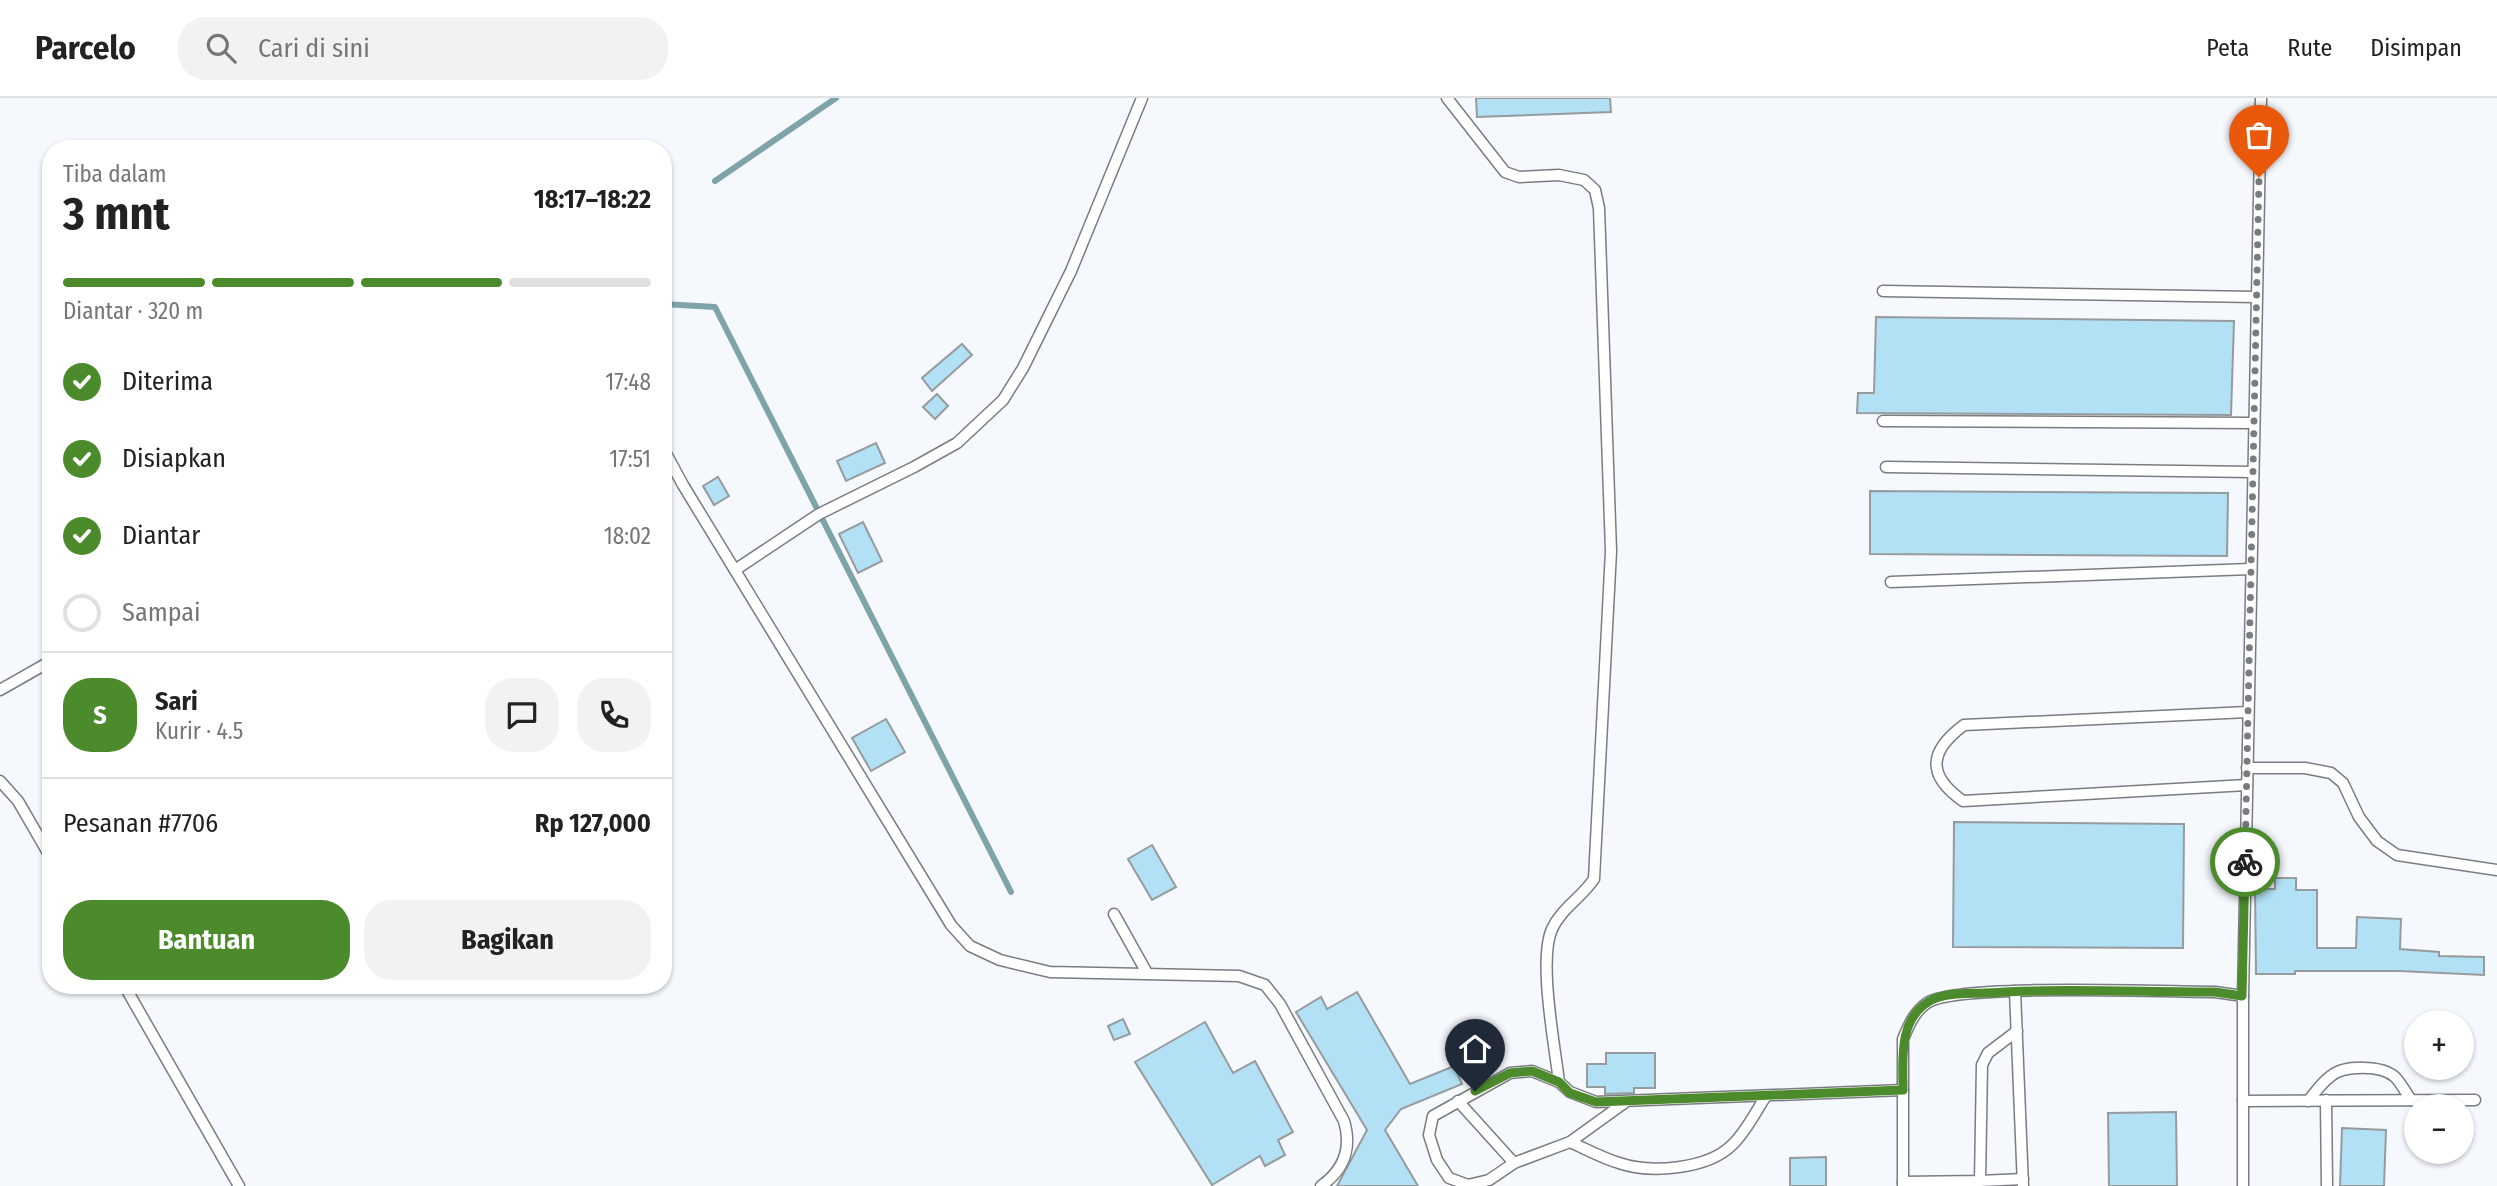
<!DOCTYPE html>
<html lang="id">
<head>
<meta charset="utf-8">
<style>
	body { margin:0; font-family:"Fira Sans Condensed",sans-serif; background:#f2f2f2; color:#222; height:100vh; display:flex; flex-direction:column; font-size:26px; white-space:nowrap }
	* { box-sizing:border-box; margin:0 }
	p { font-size:23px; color:#767676 }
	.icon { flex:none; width:38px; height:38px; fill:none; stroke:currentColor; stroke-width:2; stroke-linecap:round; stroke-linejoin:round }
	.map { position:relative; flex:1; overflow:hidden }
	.details { position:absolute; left:42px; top:42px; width:630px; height:854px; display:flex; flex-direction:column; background:#fff; border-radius:28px; box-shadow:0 2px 5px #0004 }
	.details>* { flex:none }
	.fabs { position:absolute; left:2404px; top:912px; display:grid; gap:14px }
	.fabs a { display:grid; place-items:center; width:70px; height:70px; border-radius:50%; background:#fff; box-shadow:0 2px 5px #0004; font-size:35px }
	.pin { position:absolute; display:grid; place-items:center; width:60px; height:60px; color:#fff; margin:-72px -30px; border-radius:50% 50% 50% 0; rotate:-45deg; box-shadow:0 0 7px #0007 }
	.pin .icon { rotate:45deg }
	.courier { position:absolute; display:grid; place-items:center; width:70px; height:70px; margin:-35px; border:5px solid #4c8b2c; border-radius:50%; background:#fff; color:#222; box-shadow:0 2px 9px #0007 }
	.overview em { font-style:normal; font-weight:700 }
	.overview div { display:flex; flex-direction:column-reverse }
	.overview { display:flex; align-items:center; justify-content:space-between; height:119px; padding:0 21px }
	h1 { font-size:46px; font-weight:700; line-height:52px }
	.bar { display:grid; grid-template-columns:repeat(4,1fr); gap:10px 7px; align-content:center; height:84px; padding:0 21px }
	.bar i { height:9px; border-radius:5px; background:#e0e0e0 }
	.bar .current { background:#4c8b2c }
	.bar p { grid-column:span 4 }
	.line { display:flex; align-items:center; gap:18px; padding:0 21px; border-top:2px solid #e0e0e0 }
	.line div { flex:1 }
	.round { display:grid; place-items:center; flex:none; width:74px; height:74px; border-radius:28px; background:#f2f2f2 }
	ol { padding:0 21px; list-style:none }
	li { display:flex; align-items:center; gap:21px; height:77px }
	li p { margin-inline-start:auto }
	li .icon { padding:7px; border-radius:50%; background:#4c8b2c; color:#fff; stroke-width:4 }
	li:last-child { color:#767676 }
	li i { width:38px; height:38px; border:4px solid #e0e0e0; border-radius:50% }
	.button { display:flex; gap:14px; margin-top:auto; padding:14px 21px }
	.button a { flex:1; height:80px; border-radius:28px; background:#4c8b2c; color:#fff; font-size:28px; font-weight:700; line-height:80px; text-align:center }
	.button a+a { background:#f2f2f2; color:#222 }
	header { display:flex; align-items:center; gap:42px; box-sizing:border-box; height:98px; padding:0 35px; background:#fff; border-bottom:2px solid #e0e0e0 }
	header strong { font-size:33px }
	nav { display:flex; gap:38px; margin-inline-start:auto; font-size:24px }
	.search { width:490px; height:63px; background:#f2f2f2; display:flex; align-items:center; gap:18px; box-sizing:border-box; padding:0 24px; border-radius:28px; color:#767676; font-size:26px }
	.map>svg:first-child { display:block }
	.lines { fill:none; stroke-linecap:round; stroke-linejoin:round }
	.stream { stroke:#7ea4a9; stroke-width:6 }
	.building { fill:#b2e0f5; stroke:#969b9e; stroke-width:2 }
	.lane-casing { stroke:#797c80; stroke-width:13 }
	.lane { stroke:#fff; stroke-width:10 }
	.done { stroke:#7a7c7e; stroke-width:7; stroke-dasharray:0 12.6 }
	.route { stroke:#4c8b2c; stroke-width:9 }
</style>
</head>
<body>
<header>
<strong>Parcelo</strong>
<div class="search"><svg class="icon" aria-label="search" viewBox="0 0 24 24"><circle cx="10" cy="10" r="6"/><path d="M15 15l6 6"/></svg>Cari di sini</div>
<nav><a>Peta</a><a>Rute</a><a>Disimpan</a></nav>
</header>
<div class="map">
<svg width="2497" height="1088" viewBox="0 0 2497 1088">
	<rect width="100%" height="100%" fill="#f5f9fd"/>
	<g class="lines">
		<g class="stream">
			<path d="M715,83L836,0"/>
			<path d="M663,206L715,209L1011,794"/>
		</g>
	</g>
	<g class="building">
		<path d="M1476,0H1610L1611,14L1477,19Z"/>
		<path d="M1876,219L2234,223L2231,317L1857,315L1858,295H1874Z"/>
		<path d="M962,246L972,257L932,293L922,280Z"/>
		<path d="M937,296L948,308L935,321L923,309Z"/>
		<path d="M876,345L885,365L846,383L837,363Z"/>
		<path d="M718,379L729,398L714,407L703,388Z"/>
		<path d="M1870,393L2228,395L2227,458L1870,456Z"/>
		<path d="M863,424L882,463L858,475L839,436Z"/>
		<path d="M886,621L905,654L871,673L852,640Z"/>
		<path d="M1954,724L2184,726L2183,850L1953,849Z"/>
		<path d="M1152,747L1176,789L1152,802L1128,761Z"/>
		<path d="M2275,780H2296V792H2317V850H2356L2357,819L2401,821L2400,851L2439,854V858L2484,859V877L2399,873H2295V876H2256L2255,791H2275Z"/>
		<path d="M1357,894L1410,986L1454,968L1462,986L1401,1011L1385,1032L1418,1088H1337L1367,1032L1296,914L1321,899L1327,911Z"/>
		<path d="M1123,921L1130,936L1114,942L1108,928Z"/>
		<path d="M1205,924L1233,975L1255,963L1293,1034L1278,1042L1285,1057L1265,1068L1260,1058L1212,1087L1135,964Z"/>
		<path d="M1606,955H1655V990H1634V995L1605,996V989H1587V966H1606Z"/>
		<path d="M2176,1014L2177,1088H2109L2108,1015Z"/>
		<path d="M2342,1030L2386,1032L2384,1088H2340Z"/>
		<path d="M1826,1059V1088H1790V1060Z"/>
	</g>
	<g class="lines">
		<g class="lane-casing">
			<g id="lane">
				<path d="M1447,0L1505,74L1519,79L1559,77L1584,82L1595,92L1599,110L1611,453L1594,781C1582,799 1561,811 1552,831C1538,862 1555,949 1559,984"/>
				<path d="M1883,193L2256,199"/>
				<path d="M1883,323L2254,325"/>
				<path d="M663,350L683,387L951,827L970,848L1000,862L1050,874L1239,878L1265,887L1280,906L1344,1023C1352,1050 1344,1072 1321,1088"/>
				<path d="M1886,369L2253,374"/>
				<path d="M735,472L819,416L914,369L957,345L1003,302L1023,270L1071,173L1142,0"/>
				<path d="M1891,484L2251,471"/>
				<path d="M0,592L51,563"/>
				<path d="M2247,670H2305L2331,675L2343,685L2359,719L2377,743L2397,757L2497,772"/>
				<path d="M0,683L18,703L51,760"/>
				<path d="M2247,687L1963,703C1926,677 1929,653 1964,627L2248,614"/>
				<path d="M1114,816L1147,875"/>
				<path d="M124,887L239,1088"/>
				<path d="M2015,893L2023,1088"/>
				<path d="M2326,1002L2327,1088"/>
				<path d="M1458,1003L1514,1065"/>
				<path d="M1627,1003L1570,1044L1514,1065L1489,1082L1468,1087L1449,1080L1437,1062L1429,1037L1433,1018L1510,975L1532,973L1559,984L1570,994L1596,1004L1903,992"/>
				<path d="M2243,1003L2475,1002"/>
				<path d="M2308,1003C2315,995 2322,984 2331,978C2344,967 2382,967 2395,979C2401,985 2406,995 2411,1002"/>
				<path d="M1570,1044C1586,1051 1602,1060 1619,1065C1651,1076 1708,1071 1732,1047C1746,1034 1756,1013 1766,998"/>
				<path d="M1980,1083L2023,1081"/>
				<path d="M1903,1084L1980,1083L1982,967L1988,955L2017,933"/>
				<path d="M1903,1088V941C1909,927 1914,914 1927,905C1954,885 2168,894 2215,894L2243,898"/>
				<path d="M2243,1088V898L2261,0"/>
			</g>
		</g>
		<use href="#lane" class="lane"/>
	</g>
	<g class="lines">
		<path class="done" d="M2245,764L2259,79"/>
		<path class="route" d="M1475,993L1510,975L1532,973L1559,984L1570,995L1596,1004L1903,992C1903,962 1898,923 1928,904C1944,894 1967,896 1986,895C2062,890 2139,894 2215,894L2242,898L2245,764"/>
	</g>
</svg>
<div class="fabs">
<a>+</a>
<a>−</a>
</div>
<div class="pin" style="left:2259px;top:79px;background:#ea580c"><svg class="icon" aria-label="bag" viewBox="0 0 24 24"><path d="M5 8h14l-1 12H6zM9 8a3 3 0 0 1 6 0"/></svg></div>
<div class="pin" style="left:1475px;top:993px;background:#1f2937"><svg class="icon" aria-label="home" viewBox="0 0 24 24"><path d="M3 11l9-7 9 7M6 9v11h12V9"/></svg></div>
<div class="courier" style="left:2245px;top:764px"><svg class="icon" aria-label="bike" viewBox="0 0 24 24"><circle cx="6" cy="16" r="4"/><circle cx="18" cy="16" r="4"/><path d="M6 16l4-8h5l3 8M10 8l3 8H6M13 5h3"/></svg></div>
<section class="details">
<div class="overview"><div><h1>3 mnt</h1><p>Tiba dalam</p></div><em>18:17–18:22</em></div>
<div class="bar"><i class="current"></i><i class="current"></i><i class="current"></i><i></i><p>Diantar · 320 m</p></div>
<ol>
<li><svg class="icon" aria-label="check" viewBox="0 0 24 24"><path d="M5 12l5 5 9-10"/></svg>Diterima<p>17:48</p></li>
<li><svg class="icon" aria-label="check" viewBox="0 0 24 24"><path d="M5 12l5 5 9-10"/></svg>Disiapkan<p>17:51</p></li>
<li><svg class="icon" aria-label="check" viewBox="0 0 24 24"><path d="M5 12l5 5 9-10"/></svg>Diantar<p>18:02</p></li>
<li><i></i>Sampai</li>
</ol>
<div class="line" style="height:126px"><b class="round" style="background:#4c8b2c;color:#fff">S</b><div><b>Sari</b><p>Kurir · 4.5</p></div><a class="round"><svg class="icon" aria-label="chat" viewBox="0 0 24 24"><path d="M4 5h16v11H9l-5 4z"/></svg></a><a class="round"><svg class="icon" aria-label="phone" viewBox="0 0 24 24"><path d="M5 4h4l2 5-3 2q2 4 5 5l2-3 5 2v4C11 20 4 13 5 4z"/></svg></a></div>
<div class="line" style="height:91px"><div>Pesanan #7706</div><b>Rp 127,000</b></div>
<div class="button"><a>Bantuan</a><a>Bagikan</a></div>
</section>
</div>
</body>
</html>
